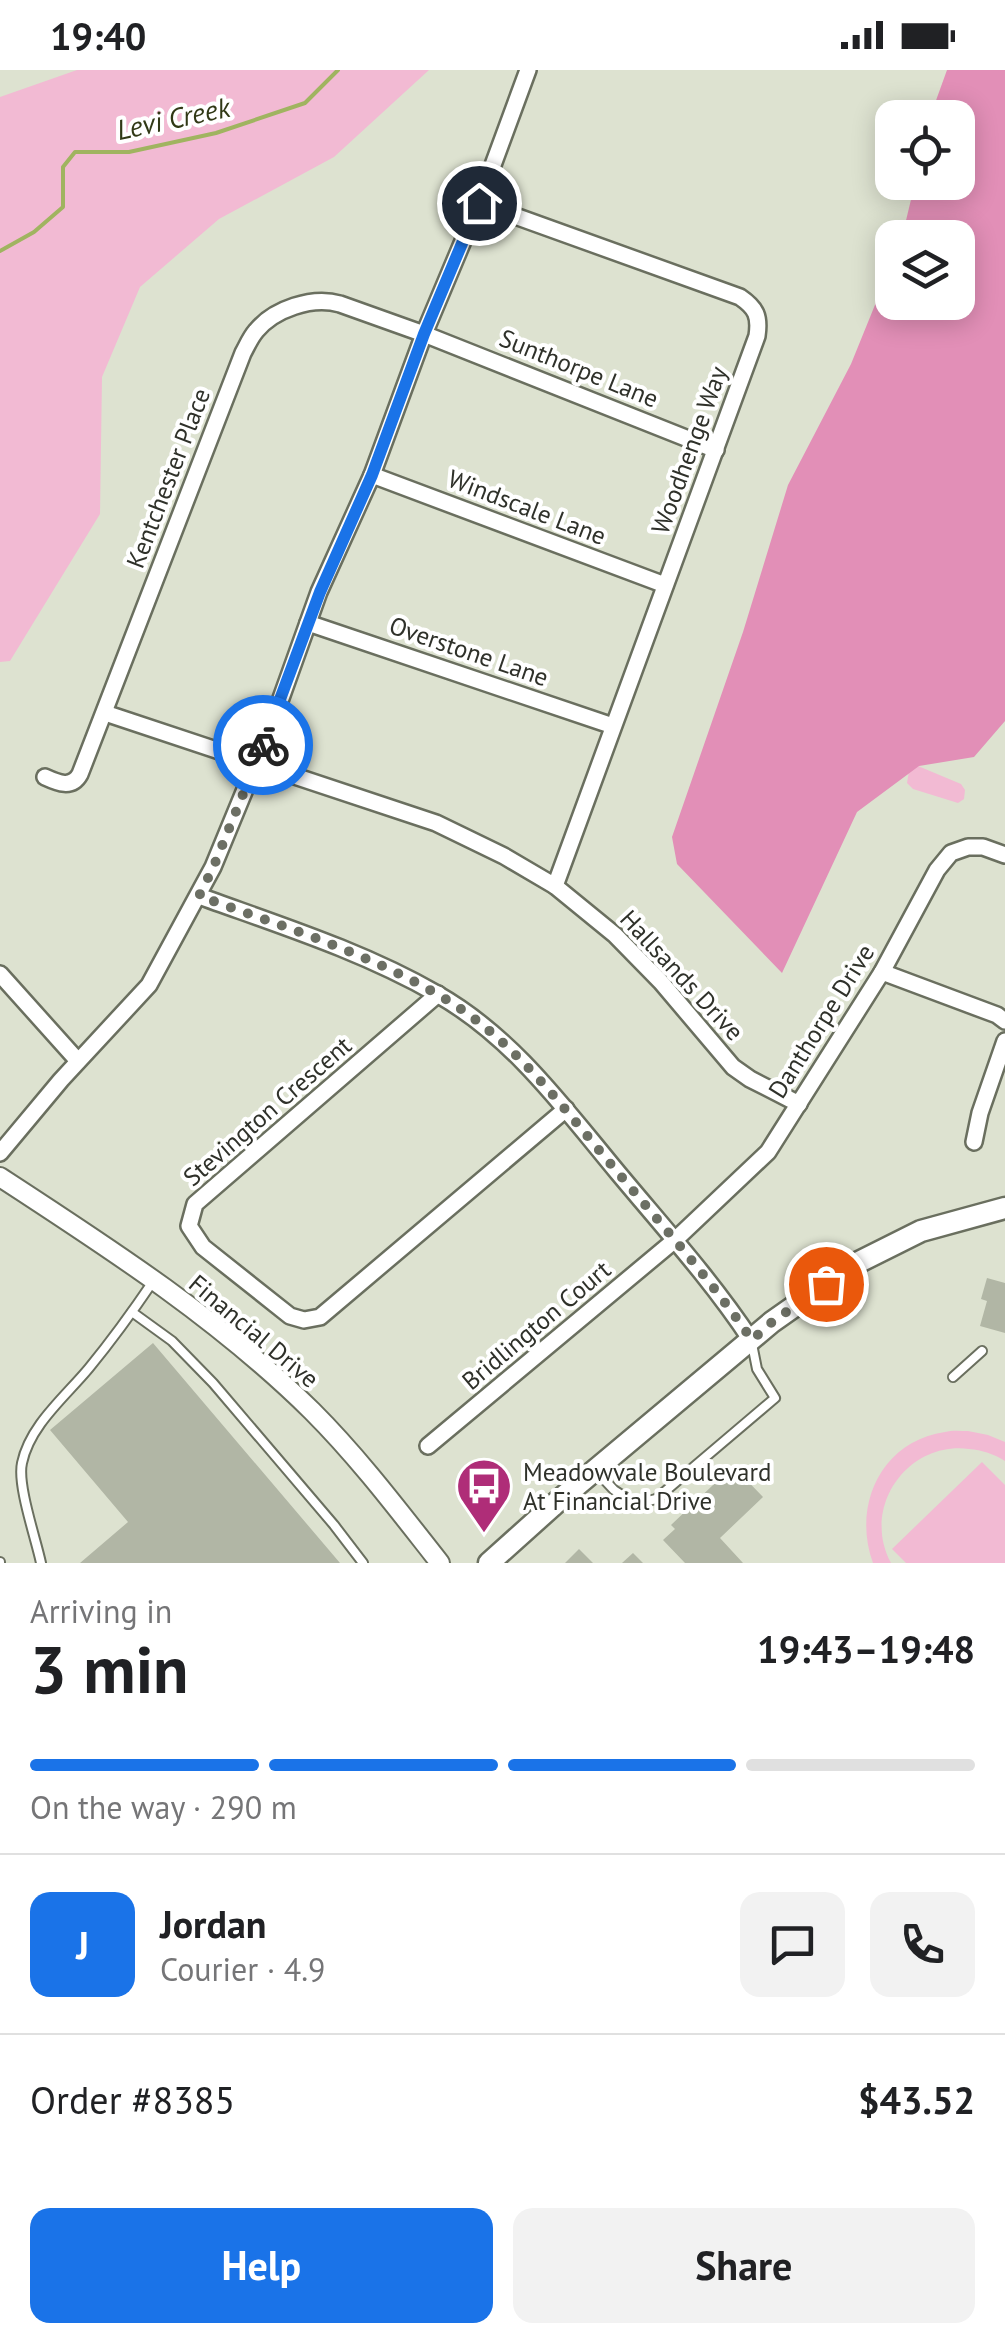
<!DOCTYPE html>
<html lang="en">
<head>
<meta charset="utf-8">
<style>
	body { margin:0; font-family:"PT Sans",sans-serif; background:#f2f2f2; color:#202124; height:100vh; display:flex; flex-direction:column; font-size:38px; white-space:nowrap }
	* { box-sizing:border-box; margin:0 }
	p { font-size:32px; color:#757577 }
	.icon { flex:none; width:55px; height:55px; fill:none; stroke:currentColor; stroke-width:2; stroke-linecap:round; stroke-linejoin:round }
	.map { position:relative; height:1493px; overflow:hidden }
	.sheet { display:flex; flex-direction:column; background:#fff; flex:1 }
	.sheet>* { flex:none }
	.fabs { position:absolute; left:875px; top:30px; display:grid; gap:20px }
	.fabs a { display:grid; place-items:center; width:100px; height:100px; border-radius:20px; background:#fff; box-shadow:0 5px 25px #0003; font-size:50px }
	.pin { position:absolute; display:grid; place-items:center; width:85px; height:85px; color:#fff; margin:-42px; border:5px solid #fff; border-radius:50%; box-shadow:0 2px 10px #0007 }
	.courier { position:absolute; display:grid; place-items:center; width:100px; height:100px; margin:-50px; border:8px solid #1a73e8; border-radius:50%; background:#fff; color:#222; box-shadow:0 2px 12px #0007 }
	.overview em { font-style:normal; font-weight:700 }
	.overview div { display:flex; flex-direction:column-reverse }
	.overview { display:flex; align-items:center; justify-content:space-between; height:170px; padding:0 30px }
	h1 { font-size:65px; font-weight:700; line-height:75px }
	.bar { display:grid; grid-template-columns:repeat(4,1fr); gap:15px 10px; align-content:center; height:120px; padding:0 30px }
	.bar i { height:12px; border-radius:8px; background:#e0e0e0 }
	.bar .active { background:#1a73e8 }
	.bar p { grid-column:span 4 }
	.line { display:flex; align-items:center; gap:25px; padding:0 30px; border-top:2px solid #e0e0e0 }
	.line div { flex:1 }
	.round { display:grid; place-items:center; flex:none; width:105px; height:105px; border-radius:20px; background:#f2f2f2 }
	.cta { display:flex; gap:20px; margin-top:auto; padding:20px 30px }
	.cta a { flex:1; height:115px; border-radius:20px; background:#1a73e8; color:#fff; font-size:40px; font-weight:700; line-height:115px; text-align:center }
	.cta a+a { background:#f2f2f2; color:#202124 }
	.status { display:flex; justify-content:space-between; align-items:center; height:70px; padding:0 50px; background:#fff; direction:ltr }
	.status svg { height:28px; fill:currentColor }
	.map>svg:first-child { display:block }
	.green { fill:#f2bad3 }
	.forest { fill:#e28fb7 }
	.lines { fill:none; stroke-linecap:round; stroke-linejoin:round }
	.stream { stroke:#a0b460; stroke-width:4 }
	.building { fill:#b1b6a5 }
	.service-casing { stroke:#6a6f5f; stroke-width:12 }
	.minor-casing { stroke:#6a6f5f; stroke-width:20 }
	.tertiary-casing { stroke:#6a6f5f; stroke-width:22 }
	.secondary-casing { stroke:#6a6f5f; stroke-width:25 }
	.service { stroke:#fff; stroke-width:8 }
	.minor { stroke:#fff; stroke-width:15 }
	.tertiary { stroke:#fff; stroke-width:18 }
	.secondary { stroke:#fff; stroke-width:20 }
	.done { stroke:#6c6f64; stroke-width:10; stroke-dasharray:0 18 }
	.route { stroke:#1a73e8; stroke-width:12 }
	.labels { text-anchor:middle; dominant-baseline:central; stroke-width:8; stroke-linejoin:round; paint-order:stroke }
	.street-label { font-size:25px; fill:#2f312a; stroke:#fff }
	.poi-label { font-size:25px; fill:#2f312a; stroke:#fff; text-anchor:start }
	.water-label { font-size:28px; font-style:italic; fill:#313916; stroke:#fff }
</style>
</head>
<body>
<div class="status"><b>19:40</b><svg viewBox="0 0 49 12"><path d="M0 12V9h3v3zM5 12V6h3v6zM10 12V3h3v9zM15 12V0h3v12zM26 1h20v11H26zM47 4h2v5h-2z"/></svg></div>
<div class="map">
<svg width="1005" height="1493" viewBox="0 0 1005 1493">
	<rect width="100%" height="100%" fill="#dde2d0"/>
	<g class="green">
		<path d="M77,0H429L334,87L219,149L140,217L102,307L100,444L10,591L0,592V27Z"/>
		<path d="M918,696L961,714L965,720L964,729L958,733L913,719L907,713L909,701Z"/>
		<path d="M968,1361L988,1365L1005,1372V1391C994,1384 982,1380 969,1379C907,1371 861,1438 891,1493H873C852,1436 881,1371 945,1362C952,1360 961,1361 968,1361Z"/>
		<path d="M982,1392L1005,1415V1493H906L892,1479Z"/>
	</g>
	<path class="forest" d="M947,0H1005V651L974,687L919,696L857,742L782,903L677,794L672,767L743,562L788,415L851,294L892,193V232H958V168L902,167L915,113L958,112V48L930,47Z"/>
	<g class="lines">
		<path class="stream" d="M0,181L34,162L63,137V97L75,82H129L216,63L305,33L338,0"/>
	</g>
	<g class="building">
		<path d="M987,1208L1005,1213V1263L980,1256L987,1231L981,1229Z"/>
		<path d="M153,1273L340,1493H80L128,1452L50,1360Z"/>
		<path d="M733,1396L763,1427L720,1468L743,1493H685L663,1470L675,1459L671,1455Z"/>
		<path d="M579,1479L593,1493H565Z"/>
		<path d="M633,1483L643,1493H622Z"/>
	</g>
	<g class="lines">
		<g class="service-casing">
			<g id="service">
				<path d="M132,1242L172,1271L213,1313L334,1455L363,1493"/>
				<path d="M953,1307L982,1281"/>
				<path d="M598,1403L614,1420L636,1434L656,1429L775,1328L757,1299L752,1274"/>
				<path d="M0,1492V1493"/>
				<path d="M41,1493C36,1469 17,1415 22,1393C30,1355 65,1327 89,1298C112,1270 133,1241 154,1210"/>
			</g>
		</g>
		<g class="minor-casing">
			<g id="minor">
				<path d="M479,133L740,227C756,238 760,246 757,266L555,816"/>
				<path d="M372,405L665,515"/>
				<path d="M308,553L613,656"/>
				<path d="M105,643L436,753L504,786L555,816L615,865L661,912L733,997L750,1009L799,1034"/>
				<path d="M45,707C58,713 72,719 80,704L243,283C247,276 250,268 256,261C274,239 312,226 340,234L424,264L716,380"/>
				<path d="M199,826C279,855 362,881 437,924C513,967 564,1038 619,1104C664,1158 712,1211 751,1270"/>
				<path d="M882,902L997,945L1005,951"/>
				<path d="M0,904L78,991"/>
				<path d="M438,924L195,1134L189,1156L203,1177L290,1246L304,1250L320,1247L566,1039"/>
				<path d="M974,1072L980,1043L1005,971"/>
				<path d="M0,1083L61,1010L149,915L213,797L270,659L319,522L372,405L424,264L479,133L528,0"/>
				<path d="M428,1376L675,1170L768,1082L882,902L937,800L951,783L968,777H983L1005,785"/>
			</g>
		</g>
		<g class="tertiary-casing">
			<path id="tertiary" d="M0,1107C109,1178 219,1249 312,1341C359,1388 399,1441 440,1493"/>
		</g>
		<g class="secondary-casing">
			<path id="secondary" d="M489,1493L557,1432L772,1252L853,1195L921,1161L1005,1138"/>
		</g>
		<use href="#service" class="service"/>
		<use href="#minor" class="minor"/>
		<use href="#tertiary" class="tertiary"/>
		<use href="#secondary" class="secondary"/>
	</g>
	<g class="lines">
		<path class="done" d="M263,675L213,798L199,826C279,855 362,881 437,924C511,966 560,1034 614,1098C661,1154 710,1209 752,1270L772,1252L826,1214"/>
		<path class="route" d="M263,675L320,522L372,405L424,264L479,133"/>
	</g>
	<defs>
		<g id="bus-pin" transform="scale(2.875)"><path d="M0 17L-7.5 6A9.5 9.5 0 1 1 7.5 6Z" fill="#af2d78" stroke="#fff"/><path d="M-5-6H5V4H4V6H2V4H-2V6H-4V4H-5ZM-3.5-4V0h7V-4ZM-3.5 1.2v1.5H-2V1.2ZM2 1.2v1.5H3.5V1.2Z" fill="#fff"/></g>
	</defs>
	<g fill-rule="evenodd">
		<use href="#bus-pin" x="484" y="1416"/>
	</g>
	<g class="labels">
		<g class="street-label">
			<text transform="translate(579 298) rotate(22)">Sunthorpe Lane</text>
			<text transform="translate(689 380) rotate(-70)">Woodhenge Way</text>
			<text transform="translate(168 408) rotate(-69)">Kentchester Place</text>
			<text transform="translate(527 437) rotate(21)">Windscale Lane</text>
			<text transform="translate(469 581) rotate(19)">Overstone Lane</text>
			<text transform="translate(682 905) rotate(47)">Hallsands Drive</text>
			<text transform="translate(821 951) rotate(-58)">Danthorpe Drive</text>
			<text transform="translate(267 1041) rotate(-41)">Stevington Crescent</text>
			<text transform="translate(536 1255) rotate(-40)">Bridlington Court</text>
			<text transform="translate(254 1261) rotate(40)">Financial Drive</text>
		</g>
		<g class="poi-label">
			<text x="523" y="1402">Meadowvale Boulevard<tspan x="523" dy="29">At Financial Drive</tspan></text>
		</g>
		<g class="water-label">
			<text transform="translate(173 48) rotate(-12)">Levi Creek</text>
		</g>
	</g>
</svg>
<div class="fabs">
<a><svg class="icon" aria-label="locate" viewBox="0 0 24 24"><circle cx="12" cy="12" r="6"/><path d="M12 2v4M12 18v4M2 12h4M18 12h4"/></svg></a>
<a><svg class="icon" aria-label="layers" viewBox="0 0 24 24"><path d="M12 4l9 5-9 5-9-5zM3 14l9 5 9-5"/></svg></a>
</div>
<div class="pin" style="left:826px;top:1214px;background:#ea580c"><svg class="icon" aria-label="bag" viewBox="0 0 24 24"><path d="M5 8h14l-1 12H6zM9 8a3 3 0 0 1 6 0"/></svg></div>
<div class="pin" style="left:479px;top:133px;background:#1f2937"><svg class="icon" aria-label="home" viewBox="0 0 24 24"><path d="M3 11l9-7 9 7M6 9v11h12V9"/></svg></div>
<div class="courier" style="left:263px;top:675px"><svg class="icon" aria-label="bike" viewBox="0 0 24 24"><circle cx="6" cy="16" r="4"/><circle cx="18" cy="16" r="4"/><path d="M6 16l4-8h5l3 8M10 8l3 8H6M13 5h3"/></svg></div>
</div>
<section class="sheet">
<div class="overview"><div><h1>3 min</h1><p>Arriving in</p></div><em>19:43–19:48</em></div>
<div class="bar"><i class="active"></i><i class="active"></i><i class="active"></i><i></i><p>On the way · 290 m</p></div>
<div class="line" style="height:180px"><b class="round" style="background:#1a73e8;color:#fff">J</b><div><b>Jordan</b><p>Courier · 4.9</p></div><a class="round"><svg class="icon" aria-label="chat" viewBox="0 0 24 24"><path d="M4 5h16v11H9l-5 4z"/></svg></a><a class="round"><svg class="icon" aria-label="phone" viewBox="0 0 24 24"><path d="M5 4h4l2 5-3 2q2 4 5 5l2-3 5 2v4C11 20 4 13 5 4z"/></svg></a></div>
<div class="line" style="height:130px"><div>Order #8385</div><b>$43.52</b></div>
<div class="cta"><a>Help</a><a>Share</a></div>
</section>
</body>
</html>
